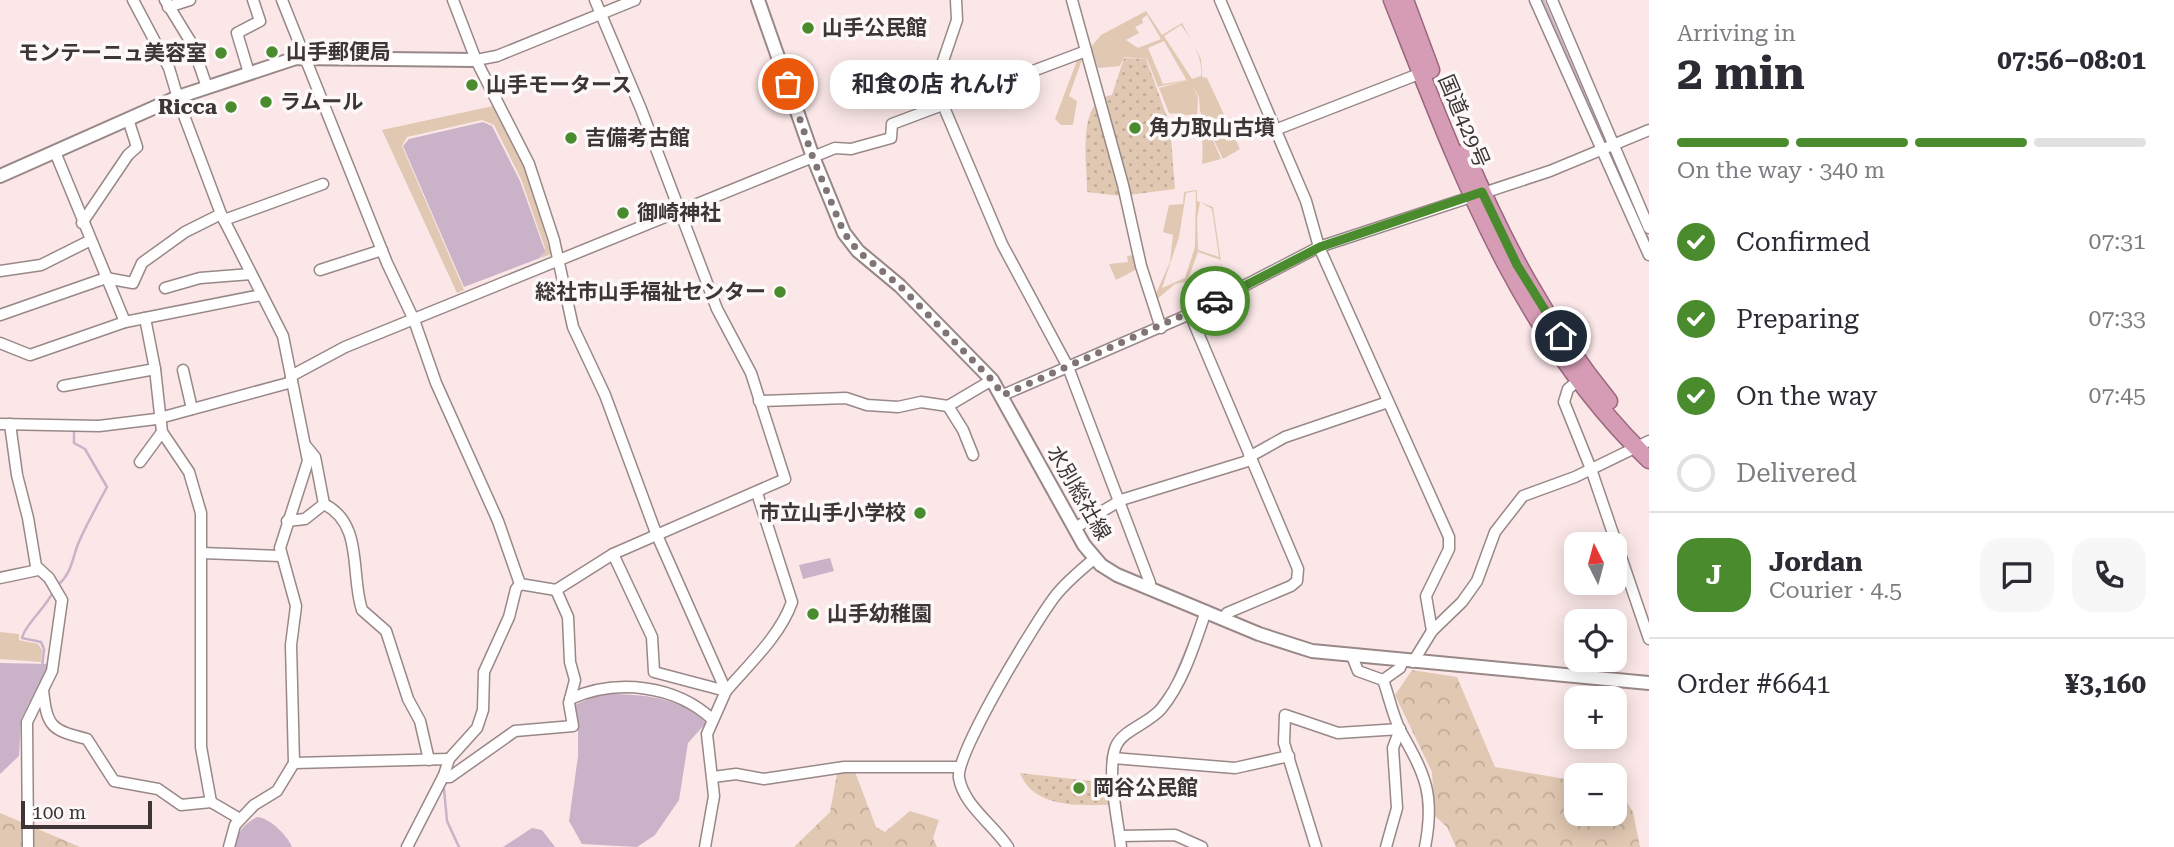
<!DOCTYPE html>
<html lang="en">
<head>
<meta charset="utf-8">
<style>
	body { margin:0; font-family:"Roboto Serif","Noto Sans JP",serif; background:#f7f7f7; color:#2b2b33; height:100vh; display:flex; flex-direction:column; font-size:26px; white-space:nowrap }
	* { box-sizing:border-box; margin:0 }
	p { font-size:23px; color:#7c7c81 }
	.icon { flex:none; width:38px; height:38px; fill:none; stroke:currentColor; stroke-width:2; stroke-linecap:round; stroke-linejoin:round }
	.map { position:relative; flex:1; overflow:hidden }
	.drawer { display:flex; flex-direction:column; background:#fff; width:525px }
	.drawer>* { flex:none }
	.needle { width:46px; rotate:354deg }
	.tools { position:absolute; left:1564px; top:532px; display:grid; gap:14px }
	.tools a { display:grid; place-items:center; width:63px; height:63px; border-radius:14px; background:#fff; box-shadow:0 4px 18px #0003; font-size:35px }
	.scale { position:absolute; left:21px; bottom:18px; width:131px; box-sizing:border-box; padding-left:7px; border:4px solid #3e3636; border-top:0; font-size:19px; line-height:24px; white-space:nowrap; color:#3e3636; -webkit-text-stroke:5px #fdf9f9; paint-order:stroke }
	.pin { position:absolute; display:grid; place-items:center; width:60px; height:60px; color:#fff; margin:-30px; border:4px solid #fff; border-radius:50%; box-shadow:0 2px 7px #0007 }
	.courier { position:absolute; display:grid; place-items:center; width:70px; height:70px; margin:-35px; border:5px solid #4a8b2d; border-radius:50%; background:#fff; color:#222; box-shadow:0 2px 9px #0007 }
	.bubble { position:absolute; height:49px; border-radius:21px; background:#fff; box-shadow:0 4px 18px #0003; font-size:23px; font-weight:700; line-height:49px; text-align:center }
	.summary em { font-style:normal; font-weight:700 }
	.summary div { display:flex; flex-direction:column-reverse }
	.summary { display:flex; align-items:center; justify-content:space-between; height:119px; padding:0 28px }
	h1 { font-size:46px; font-weight:700; line-height:52px }
	.bar { display:grid; grid-template-columns:repeat(4,1fr); gap:10px 7px; align-content:center; height:84px; padding:0 28px }
	.bar i { height:9px; border-radius:5px; background:#e1e1e2 }
	.bar .active { background:#4a8b2d }
	.bar p { grid-column:span 4 }
	.line { display:flex; align-items:center; gap:18px; padding:0 28px; border-top:2px solid #e1e1e2 }
	.line div { flex:1 }
	.round { display:grid; place-items:center; flex:none; width:74px; height:74px; border-radius:21px; background:#f7f7f7 }
	ol { padding:0 28px; list-style:none }
	li { display:flex; align-items:center; gap:21px; height:77px }
	li p { margin-inline-start:auto }
	li .icon { padding:7px; border-radius:50%; background:#4a8b2d; color:#fff; stroke-width:4 }
	li:last-child { color:#7c7c81 }
	li i { width:38px; height:38px; border:4px solid #e1e1e2; border-radius:50% }
	main { display:flex; flex:1; min-height:0 }
	.map>svg:first-child { display:block }
	.green { fill:#e0c8b2; fill-rule:evenodd }
	.forest { fill:url(#forest-crowns) }
	.park { fill:url(#park-dots) }
	.water { fill:#cab2c8 }
	.lines { fill:none; stroke-linecap:round; stroke-linejoin:round }
	.stream { stroke:#cab2c8; stroke-width:2.5 }
	.minor-casing { stroke:#988; stroke-width:13 }
	.tertiary-casing { stroke:#988; stroke-width:16 }
	.secondary-casing { stroke:#988; stroke-width:16 }
	.trunk-casing { stroke:#9a687d; stroke-width:19 }
	.minor { stroke:#fff; stroke-width:10 }
	.tertiary { stroke:#fff; stroke-width:12 }
	.secondary { stroke:#fff; stroke-width:12 }
	.trunk { stroke:#d69cb6; stroke-width:16 }
	.done { stroke:#807474; stroke-width:7; stroke-dasharray:0 12.6 }
	.route { stroke:#4a8b2d; stroke-width:9 }
	.poi-dot { fill:#4a8b2d; stroke:#fdf9f9; stroke-width:2.5 }
	.labels { text-anchor:middle; dominant-baseline:central; stroke-width:7; stroke-linejoin:round; paint-order:stroke }
	.poi-label { font-size:21px; font-weight:bold; fill:#3e3636; stroke:#fdf9f9; text-anchor:start }
	.street-label { font-size:21px; fill:#3e3636; stroke:#fdf9f9 }
</style>
</head>
<body>
<main>
<div class="map">
<svg width="1649" height="847" viewBox="0 0 1649 847">
	<defs>
		<pattern id="forest-crowns" width="20" height="18" patternUnits="userSpaceOnUse" patternTransform="scale(1.75)"><rect width="20" height="18" fill="#e0c8b2"/><path d="M2 6a3 3 0 1 1 6 0M12 15a3 3 0 1 1 6 0" fill="none" stroke="#c1ac9a"/></pattern>
		<pattern id="park-dots" width="8" height="8" patternUnits="userSpaceOnUse" patternTransform="scale(1.75)"><rect width="8" height="8" fill="#e0c8b2"/><path d="M2 2h.1M6 6h.1" fill="none" stroke="#c1ac9a" stroke-width="1.8" stroke-linecap="round"/></pattern>
	</defs>
	<rect width="100%" height="100%" fill="#fbe7e8"/>
	<g class="green">
		<path d="M1146,11L1162,35L1182,23L1201,59L1202,77L1207,78L1240,149L1223,159L1200,111L1199,97L1192,85L1198,97L1197,116L1169,113L1159,88L1191,79L1158,87L1147,59L1124,57L1120,66L1098,68L1090,48L1101,35ZM1147,15L1161,39L1138,48L1126,40L1139,33L1135,27L1143,23L1142,19ZM1181,25C1191,39 1203,57 1201,76L1192,79L1164,36ZM1164,41L1186,79V80L1163,84L1148,48Z"/>
		<path d="M1083,57L1069,96L1077,101L1073,125H1061L1055,119L1078,58Z"/>
		<path d="M493,106L527,174L551,254L541,258L545,248L521,179L494,125L482,120L407,137L402,146L464,290L457,293L382,130Z"/>
		<path d="M1202,114L1221,159L1202,164C1204,144 1201,135 1199,116Z"/>
		<path d="M1197,190V201L1213,207L1225,289L1162,321L1154,298L1170,262L1173,235L1163,232L1169,205L1183,204L1184,192ZM1196,191L1195,247L1185,278L1162,288L1179,237L1186,193ZM1200,202L1212,209L1219,257L1198,250L1197,219ZM1198,252L1221,260V290L1189,307L1187,282ZM1185,282L1186,309L1162,320L1156,300L1175,284Z"/>
		<path d="M1135,255L1137,269L1116,280L1109,264L1128,262L1127,256Z"/>
		<path d="M0,632L19,634V640L38,644L42,650L41,662L0,659Z"/>
	</g>
	<g class="forest">
		<path d="M1412,670L1457,677L1495,767L1577,781V814H1615V782L1633,812L1640,847H1456L1447,827L1435,816L1432,772L1395,695Z"/>
		<path d="M846,772H855L876,827L885,832L910,811L939,820L933,838L937,847H794L830,812L837,774Z"/>
		<path d="M0,813L80,847H0Z"/>
	</g>
	<g class="park">
		<path d="M1124,58L1146,59L1170,125L1175,189L1121,196L1087,192C1088,166 1075,100 1112,95Z"/>
		<path d="M1020,773L1109,783L1110,805C1079,805 1034,809 1020,773Z"/>
	</g>
	<g class="water">
		<path d="M483,122L492,126L520,181L545,251L540,258L464,287L403,146L409,139Z"/>
		<path d="M830,558L834,571L803,579L799,565Z"/>
		<path d="M0,663L49,664L21,719L19,756L0,774Z"/>
		<path d="M607,694C641,694 682,697 706,723L688,743L679,800L655,835L637,847L582,844L569,821L578,756V729L574,711L576,709L573,706L592,697Z"/>
		<path d="M257,817C270,818 287,835 292,847H234C237,832 244,824 257,817Z"/>
		<path d="M532,828L542,830L555,847H503Z"/>
	</g>
	<g class="lines">
		<g class="stream">
			<path d="M1543,0L1606,146"/>
			<path d="M1609,152L1649,241"/>
			<path d="M954,350L962,358"/>
			<path d="M58,585C71,574 72,560 78,544C86,525 97,506 107,487L85,449L74,443V432"/>
			<path d="M42,667L44,649L41,642L22,638C25,624 47,607 54,590"/>
			<path d="M1153,711L1171,686L1193,634"/>
			<path d="M444,789L447,821L459,847"/>
		</g>
		<g class="minor-casing">
			<g id="minor">
				<path d="M133,0L169,68L180,105L221,214L283,336L308,461L280,548L296,606L291,645L294,763L277,791L254,805L235,825L229,847"/>
				<path d="M165,0L192,44L207,87"/>
				<path d="M282,0L387,263L414,320L436,383L498,521L520,584L516,589L509,617L484,672L483,710L477,728L449,759L444,775L407,847"/>
				<path d="M453,0L476,60L529,164L554,240L573,327L605,395L656,533L726,691L707,734L714,796L705,847"/>
				<path d="M956,0L957,20L941,67L943,105L1002,244L1068,367L1150,583V588"/>
				<path d="M1072,0L1123,185L1141,266L1161,328"/>
				<path d="M1220,0L1306,201L1319,247L1449,537V549L1426,596L1432,631"/>
				<path d="M1535,0L1649,255"/>
				<path d="M1552,0L1649,228"/>
				<path d="M168,7L190,0"/>
				<path d="M476,60L497,56L635,0"/>
				<path d="M249,73L237,33L260,21L253,0"/>
				<path d="M1275,130L1424,72"/>
				<path d="M55,152L125,322"/>
				<path d="M224,220L323,184"/>
				<path d="M82,223L128,155L137,147L128,119"/>
				<path d="M320,270L382,250"/>
				<path d="M0,271L41,265L89,241"/>
				<path d="M165,288L200,278L251,274"/>
				<path d="M1190,314L1298,569L1297,581L1291,586L1227,613L1223,619"/>
				<path d="M0,315L106,278L133,283L142,263L185,232L221,214"/>
				<path d="M145,318L155,369"/>
				<path d="M0,343L30,355L125,322L261,295"/>
				<path d="M183,370L192,409"/>
				<path d="M291,376L345,347L835,148L851,149L891,138L892,124L1086,51"/>
				<path d="M1581,378L1568,389L1564,402L1591,469L1649,639"/>
				<path d="M63,386L155,369L162,432L189,472L201,513V747L211,802"/>
				<path d="M1003,395L1190,314L1319,247L1550,171L1649,130"/>
				<path d="M759,401L846,398L867,405L898,407L921,402L948,406L992,380"/>
				<path d="M948,406L963,430L973,455"/>
				<path d="M0,424L99,426L156,419L292,382"/>
				<path d="M10,424L17,475L28,518L36,566L49,578L62,600L52,671L27,722L28,847"/>
				<path d="M306,446L315,457L324,504C364,524 350,574 362,610L386,631L408,699L420,721L429,760"/>
				<path d="M1249,457L1285,437L1388,402"/>
				<path d="M140,462L162,432"/>
				<path d="M287,521L305,519L324,504"/>
				<path d="M1075,528L1121,500L1251,460"/>
				<path d="M202,553L281,556"/>
				<path d="M613,554L652,637L654,672L726,691C749,664 780,636 792,602L757,493"/>
				<path d="M0,578L38,570"/>
				<path d="M520,584L556,590L613,554L785,479L751,373L717,309L641,109L595,0"/>
				<path d="M1352,656L1358,671L1383,680C1389,696 1393,717 1401,732C1426,776 1435,796 1425,847"/>
				<path d="M1413,662L1432,631L1462,602L1477,581L1495,532L1523,496L1575,477L1649,441"/>
				<path d="M1383,680L1400,668L1403,660"/>
				<path d="M43,690C47,728 52,730 87,739L114,781L158,789L181,805L211,802L240,819"/>
				<path d="M570,699C617,678 676,685 713,720"/>
				<path d="M1113,758L1235,768L1289,756"/>
				<path d="M294,763L449,759"/>
				<path d="M443,777H450L515,731L573,726L569,703L575,680L570,662L568,617L556,590"/>
				<path d="M713,777L736,774L764,779L844,767H958"/>
				<path d="M1120,836L1175,835L1202,847"/>
				<path d="M1008,847C993,824 964,806 959,778C955,754 1037,619 1056,595C1067,581 1081,570 1095,558"/>
				<path d="M1121,847C1118,820 1106,771 1116,746C1123,730 1148,724 1161,709C1183,683 1195,643 1206,611"/>
				<path d="M1316,847L1284,743L1285,715L1338,733L1400,729"/>
				<path d="M1386,847L1397,808L1393,748L1400,729"/>
			</g>
		</g>
		<g class="tertiary-casing">
			<path id="tertiary" d="M0,176L178,97L296,58L476,60"/>
		</g>
		<g class="secondary-casing">
			<path id="secondary" d="M758,0L813,157L844,233L858,251L900,286L992,380L1084,545L1101,565L1117,575L1259,634L1312,651L1649,683"/>
		</g>
		<g class="trunk-casing">
			<g id="trunk">
				<path d="M1392,0C1459,168 1516,331 1649,460"/>
				<path d="M1405,0L1431,70"/>
				<path d="M1465,152C1503,242 1547,325 1609,401"/>
			</g>
		</g>
		<use href="#minor" class="minor"/>
		<use href="#tertiary" class="tertiary"/>
		<use href="#secondary" class="secondary"/>
		<use href="#trunk" class="trunk"/>
	</g>
	<g class="lines">
		<path class="done" d="M788,84L813,158L844,233L858,251L900,286L992,380L1003,395L1215,301"/>
		<path class="route" d="M1215,301L1320,247L1482,192L1517,265L1561,336"/>
	</g>
	<g class="poi-dot">
		<circle cx="808" cy="28" r="7"/>
		<circle cx="272" cy="52" r="7"/>
		<circle cx="221" cy="53" r="7"/>
		<circle cx="472" cy="85" r="7"/>
		<circle cx="266" cy="102" r="7"/>
		<circle cx="231" cy="107" r="7"/>
		<circle cx="1135" cy="128" r="7"/>
		<circle cx="571" cy="138" r="7"/>
		<circle cx="623" cy="213" r="7"/>
		<circle cx="780" cy="292" r="7"/>
		<circle cx="920" cy="513" r="7"/>
		<circle cx="813" cy="614" r="7"/>
		<circle cx="1079" cy="788" r="7"/>
	</g>
	<g class="labels">
		<g class="poi-label">
			<text x="822" y="28">山手公民館</text>
			<text x="286" y="52">山手郵便局</text>
			<text x="207" y="53" text-anchor="end">モンテーニュ美容室</text>
			<text x="486" y="85">山手モータース</text>
			<text x="280" y="102">ラムール</text>
			<text x="217" y="107" text-anchor="end">Ricca</text>
			<text x="1149" y="128">角力取山古墳</text>
			<text x="585" y="138">吉備考古館</text>
			<text x="637" y="213">御崎神社</text>
			<text x="766" y="292" text-anchor="end">総社市山手福祉センター</text>
			<text x="906" y="513" text-anchor="end">市立山手小学校</text>
			<text x="827" y="614">山手幼稚園</text>
			<text x="1093" y="788">岡谷公民館</text>
		</g>
		<g class="street-label">
			<text transform="translate(1464 121) rotate(67)">国道429号</text>
			<text transform="translate(1079 493) rotate(60)">水別総社線</text>
		</g>
	</g>
</svg>
<div class="tools">
<a><svg class="needle" viewBox="-14 -14 28 28"><path d="M0-13l5 13h-10z" fill="#e53935"/><path d="M0 13l5-13h-10z" fill="#7c7c81"/></svg></a>
<a><svg class="icon" aria-label="locate" viewBox="0 0 24 24"><circle cx="12" cy="12" r="6"/><path d="M12 2v4M12 18v4M2 12h4M18 12h4"/></svg></a>
<a>+</a>
<a>−</a>
</div>
<div class="scale">100 m</div>
<div class="pin" style="left:788px;top:84px;background:#ea580c"><svg class="icon" aria-label="bag" viewBox="0 0 24 24"><path d="M5 8h14l-1 12H6zM9 8a3 3 0 0 1 6 0"/></svg></div>
<div class="pin" style="left:1561px;top:336px;background:#1f2937"><svg class="icon" aria-label="home" viewBox="0 0 24 24"><path d="M3 11l9-7 9 7M6 9v11h12V9"/></svg></div>
<div class="courier" style="left:1215px;top:301px"><svg class="icon" aria-label="car" viewBox="0 0 24 24"><path d="M5 17H2v-5l4-1 3-4h7l3 4 3 1v5h-3M9 17h6M6 11h13"/><circle cx="7" cy="17" r="2"/><circle cx="17" cy="17" r="2"/></svg></div>
<div class="bubble" style="left:830px;top:60px;width:210px">和食の店 れんげ</div>
</div>
<section class="drawer">
<div class="summary"><div><h1>2 min</h1><p>Arriving in</p></div><em>07:56–08:01</em></div>
<div class="bar"><i class="active"></i><i class="active"></i><i class="active"></i><i></i><p>On the way · 340 m</p></div>
<ol>
<li><svg class="icon" aria-label="check" viewBox="0 0 24 24"><path d="M5 12l5 5 9-10"/></svg>Confirmed<p>07:31</p></li>
<li><svg class="icon" aria-label="check" viewBox="0 0 24 24"><path d="M5 12l5 5 9-10"/></svg>Preparing<p>07:33</p></li>
<li><svg class="icon" aria-label="check" viewBox="0 0 24 24"><path d="M5 12l5 5 9-10"/></svg>On the way<p>07:45</p></li>
<li><i></i>Delivered</li>
</ol>
<div class="line" style="height:126px"><b class="round" style="background:#4a8b2d;color:#fff">J</b><div><b>Jordan</b><p>Courier · 4.5</p></div><a class="round"><svg class="icon" aria-label="chat" viewBox="0 0 24 24"><path d="M4 5h16v11H9l-5 4z"/></svg></a><a class="round"><svg class="icon" aria-label="phone" viewBox="0 0 24 24"><path d="M5 4h4l2 5-3 2q2 4 5 5l2-3 5 2v4C11 20 4 13 5 4z"/></svg></a></div>
<div class="line" style="height:91px"><div>Order #6641</div><b>¥3,160</b></div>
</section>
</main>
</body>
</html>
